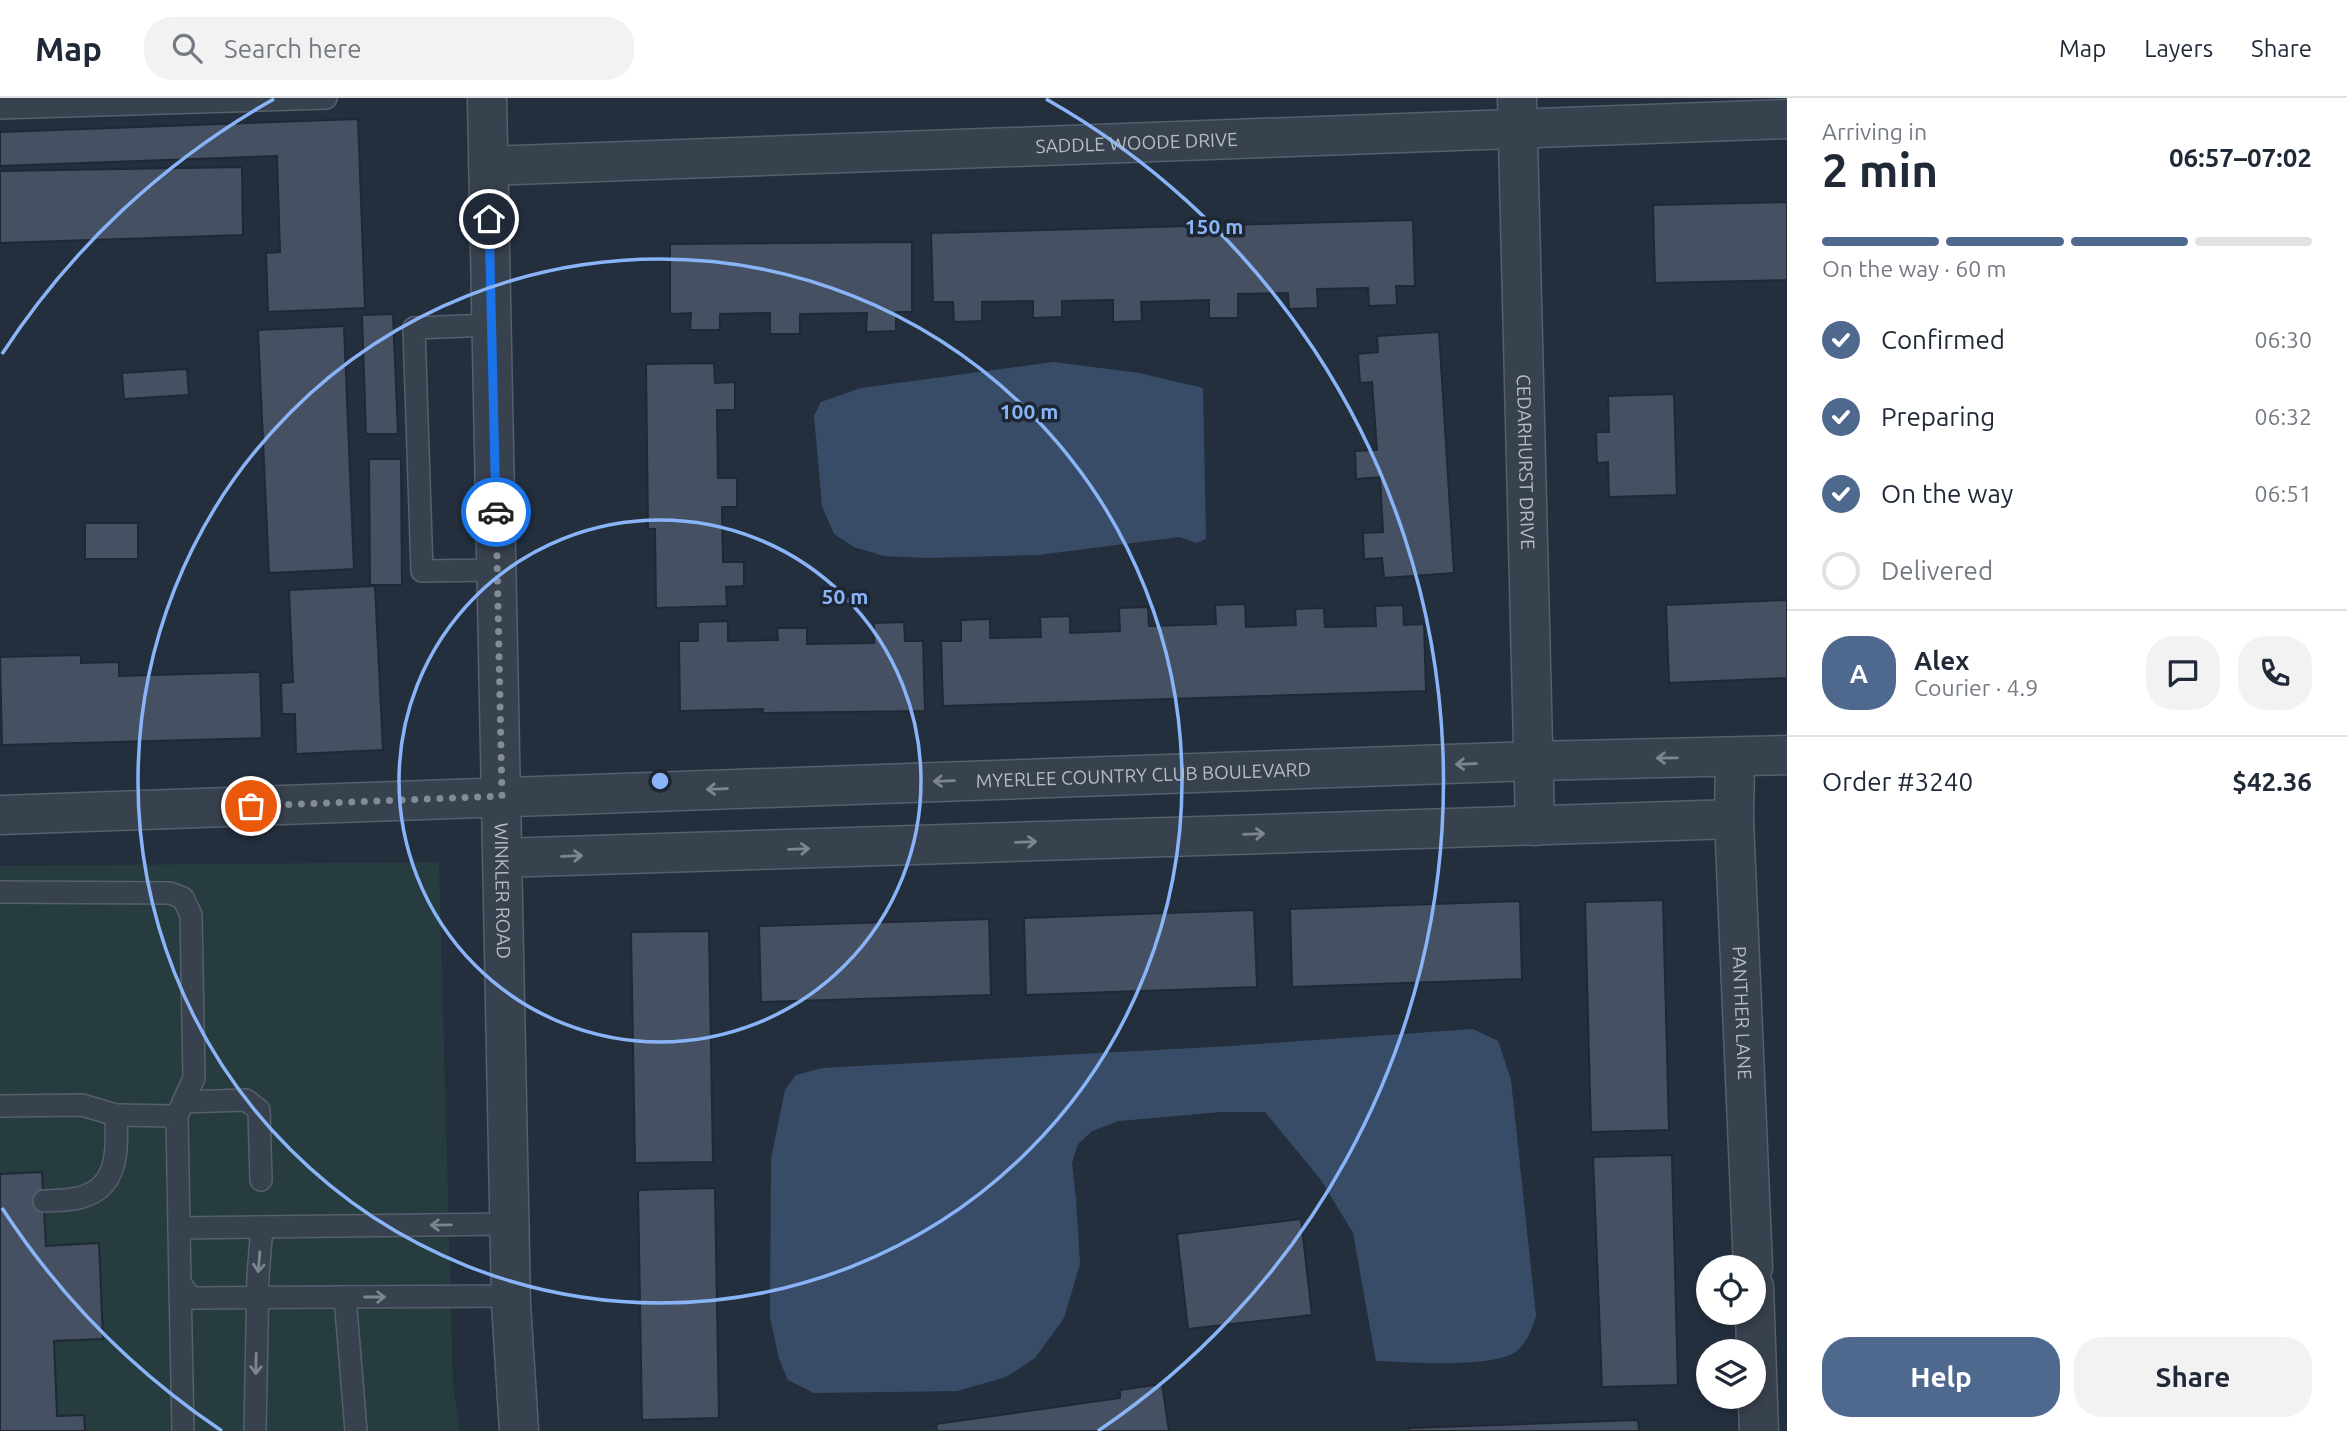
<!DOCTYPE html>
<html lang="en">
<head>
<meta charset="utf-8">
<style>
	body { margin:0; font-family:Ubuntu,sans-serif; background:#f2f2f3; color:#1f2937; height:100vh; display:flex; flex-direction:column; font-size:26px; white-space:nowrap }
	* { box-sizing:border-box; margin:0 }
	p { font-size:23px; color:#747a83 }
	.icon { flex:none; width:38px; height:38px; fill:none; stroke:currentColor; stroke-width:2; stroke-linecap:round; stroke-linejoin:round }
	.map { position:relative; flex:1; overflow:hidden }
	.panel { display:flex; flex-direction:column; background:#fff; width:560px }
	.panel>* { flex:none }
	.fabs { position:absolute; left:1696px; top:1157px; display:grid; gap:14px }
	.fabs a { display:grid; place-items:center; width:70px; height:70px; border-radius:50%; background:#fff; box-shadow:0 4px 10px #0003; font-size:35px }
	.pin { position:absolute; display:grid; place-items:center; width:60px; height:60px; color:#fff; margin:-30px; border:4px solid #fff; border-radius:50%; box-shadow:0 2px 7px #0007 }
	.courier { position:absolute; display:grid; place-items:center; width:70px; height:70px; margin:-35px; border:5px solid #1a73e8; border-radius:50%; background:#fff; color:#222; box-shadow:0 2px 9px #0007 }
	.overview em { font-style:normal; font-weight:600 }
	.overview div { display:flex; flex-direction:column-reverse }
	.overview { display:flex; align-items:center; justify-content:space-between; height:119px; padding:0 35px }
	h1 { font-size:46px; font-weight:600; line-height:52px }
	.bar { display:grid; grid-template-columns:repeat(4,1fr); gap:10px 7px; align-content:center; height:84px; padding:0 35px }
	.bar i { height:9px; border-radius:5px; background:#e0e1e3 }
	.bar .selected { background:#4f688e }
	.bar p { grid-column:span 4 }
	.line { display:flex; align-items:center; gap:18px; padding:0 35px; border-top:2px solid #e0e1e3 }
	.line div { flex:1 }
	.round { display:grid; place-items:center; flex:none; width:74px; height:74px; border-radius:28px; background:#f2f2f3 }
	ol { padding:0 35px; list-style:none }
	li { display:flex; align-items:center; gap:21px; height:77px }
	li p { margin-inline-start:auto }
	li .icon { padding:7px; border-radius:50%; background:#4f688e; color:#fff; stroke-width:4 }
	li:last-child { color:#747a83 }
	li i { width:38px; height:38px; border:4px solid #e0e1e3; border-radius:50% }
	.cta { display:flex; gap:14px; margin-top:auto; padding:14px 35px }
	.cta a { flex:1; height:80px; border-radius:28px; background:#4f688e; color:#fff; font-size:28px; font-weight:600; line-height:80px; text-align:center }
	.cta a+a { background:#f2f2f3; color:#1f2937 }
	header { display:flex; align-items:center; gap:42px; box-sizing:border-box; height:98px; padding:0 35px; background:#fff; border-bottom:2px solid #e0e1e3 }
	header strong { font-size:33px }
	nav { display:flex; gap:38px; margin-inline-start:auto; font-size:24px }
	.search { width:490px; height:63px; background:#f2f2f3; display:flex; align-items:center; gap:18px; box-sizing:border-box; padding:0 24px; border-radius:28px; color:#747a83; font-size:26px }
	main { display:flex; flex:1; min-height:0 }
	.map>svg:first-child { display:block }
	.green { fill:#263c3f }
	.water { fill:#394c67 }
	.building { fill:#455162; stroke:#1f2835; stroke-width:2 }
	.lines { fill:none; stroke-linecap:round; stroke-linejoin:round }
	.service-casing { stroke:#565f6c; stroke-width:24 }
	.minor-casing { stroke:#565f6c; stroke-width:41 }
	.tertiary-casing { stroke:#565f6c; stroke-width:41 }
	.service { stroke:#38414e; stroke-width:21 }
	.minor { stroke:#38414e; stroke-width:38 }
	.tertiary { stroke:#38414e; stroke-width:38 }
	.oneway { stroke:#7c8592 }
	.done { stroke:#828b98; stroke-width:7; stroke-dasharray:0 12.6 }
	.route { stroke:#1a73e8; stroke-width:9 }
	.ring { fill:none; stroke:#8ab4f8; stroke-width:3.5 }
	.labels { text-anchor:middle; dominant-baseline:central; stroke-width:7; stroke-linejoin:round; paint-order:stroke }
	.street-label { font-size:19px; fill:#b4bcc9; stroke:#1d2633 }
	.centre { fill:#8ab4f8; stroke:#1d2633; stroke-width:3.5 }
	.ring-label { font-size:21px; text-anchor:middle; font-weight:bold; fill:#8ab4f8; stroke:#1d2633; stroke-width:7; stroke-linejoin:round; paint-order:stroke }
</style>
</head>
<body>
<header>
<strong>Map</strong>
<div class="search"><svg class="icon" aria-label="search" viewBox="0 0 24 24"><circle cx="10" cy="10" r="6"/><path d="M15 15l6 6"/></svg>Search here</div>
<nav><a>Map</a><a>Layers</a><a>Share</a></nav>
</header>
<main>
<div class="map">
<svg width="1787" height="1333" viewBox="0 0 1787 1333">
	<rect width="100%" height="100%" fill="#242f3e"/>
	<path class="green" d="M439,764L453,1288L460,1333H0V768Z"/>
	<g class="water">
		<path d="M1054,264L1139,275L1203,290L1206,441L1197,445L1179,439L1038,457L927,460L884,458L854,449L834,436L822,408L814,318L821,304L861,290Z"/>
		<path d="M1473,931L1498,943L1511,982L1536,1218C1532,1231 1528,1242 1518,1252C1498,1271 1406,1264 1376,1263L1353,1135L1321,1082L1265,1014H1221L1119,1023L1092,1033L1078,1046L1072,1065L1076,1102L1080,1166L1064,1220L1035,1260L1006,1279L957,1293L814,1295L788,1282L779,1261L770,1219L771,1061L785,992L796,977L822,970L1231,948Z"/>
	</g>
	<g class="building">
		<path d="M358,21L365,210L268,214L266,155L280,154L277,58L0,68V34Z"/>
		<path d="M242,69L243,137L0,145V73Z"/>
		<path d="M1787,104V182L1655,185L1653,107Z"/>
		<path d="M1413,122L1415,188H1396L1397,207L1369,208L1368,190L1317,191L1318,210L1289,211L1288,195L1238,196V220H1209V202L1141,204L1142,223L1113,224V202L1062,203V219L1033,220V203L982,204V223L954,224L953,204H933L931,135Z"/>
		<path d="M912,144V214H896V233L866,234L867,215L800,216V236H770V215L720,216V232H690L691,215L670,216V146Z"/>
		<path d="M393,216L398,336H366L362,217Z"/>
		<path d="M344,228L354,471L269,475L258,232Z"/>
		<path d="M1439,234L1454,475L1384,480L1382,460L1364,461L1363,435L1383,434L1380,379L1356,381L1355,353L1377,352L1372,284L1360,285L1358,256L1378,254L1377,238Z"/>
		<path d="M714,265L715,285L735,284V312H717L718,380H737V409H722L723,464H744V488L726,489L727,508L656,510L655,431H648L646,266Z"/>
		<path d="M187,271L189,297L124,301L122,275Z"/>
		<path d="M1674,296L1677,397L1609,399L1608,364L1597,365L1596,334H1609L1608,298Z"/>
		<path d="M369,361H401L402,487H370Z"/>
		<rect x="85" y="425" width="53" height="36"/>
		<path d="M375,488L383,652L296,656L295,616H282L281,585L293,584L289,492Z"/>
		<path d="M1787,502V580L1669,585L1666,507Z"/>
		<path d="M1245,506L1246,529L1296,527L1295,511L1324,510L1325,529L1376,528L1375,508L1403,507L1404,527L1424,526L1426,593L943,608L941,543H961V522L990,521V540L1041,539L1040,519L1070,518V535L1120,533L1119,510L1148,509L1149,528L1216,526L1215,507Z"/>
		<path d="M728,523V543L778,542L777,530H807V546L874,545V525L904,524L905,543H923L925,613L763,615V611L680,613L679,543H698V524Z"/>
		<path d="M81,557V565L119,564V578L260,574L262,640L2,647L0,559Z"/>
		<path d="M1663,802L1669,1032L1591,1034L1585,804Z"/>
		<path d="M1520,803L1522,881L1292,889L1290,811Z"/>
		<path d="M1254,812L1257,889L1026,897L1024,820Z"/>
		<path d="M989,821L991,897L761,904L759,828Z"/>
		<path d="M709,833L713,1064L635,1065L631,834Z"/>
		<path d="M1672,1057L1678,1287L1602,1289L1593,1059Z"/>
		<path d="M42,1074L46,1148L99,1145L103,1241L54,1243L57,1318L84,1317L85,1333H0V1076Z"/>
		<path d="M715,1090L719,1320L642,1322L638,1092Z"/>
		<path d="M1301,1121L1312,1217L1188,1231L1177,1136Z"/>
		<path d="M1162,1286L1169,1333H937L936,1326L1120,1300V1292Z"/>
		<path d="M1638,1322L1639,1333H1409L1408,1330Z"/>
	</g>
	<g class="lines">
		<g class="service-casing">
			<g id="service">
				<path d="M0,10L326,0"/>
				<path d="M491,227L414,230L422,473L497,472"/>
				<path d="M0,794L170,795L183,800L191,817L194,980L177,1018"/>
				<path d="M183,1004L246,1002L259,1012L261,1082"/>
				<path d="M0,1008L82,1007L116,1017"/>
				<path d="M44,1103C56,1102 70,1103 82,1099C120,1088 117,1049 116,1017L177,1018L179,1130"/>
				<path d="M510,1126L179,1130L180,1185L191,1200L511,1198"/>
				<path d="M180,1185L183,1333"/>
				<path d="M345,1199L356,1333"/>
				<path d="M255,1333L258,1178L262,1129"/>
			</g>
		</g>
		<g class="minor-casing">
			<g id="minor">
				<path id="s1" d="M1517,0L1535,728"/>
				<path id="s2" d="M488,68L1787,21"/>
				<path id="s3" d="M1735,659L1734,721L1753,1169"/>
				<path id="s4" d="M0,717L1534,663L1787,657"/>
				<path d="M503,760L1734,721"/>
				<path d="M1754,1189L1759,1333"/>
			</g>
		</g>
		<g class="tertiary-casing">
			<g id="tertiary">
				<path id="s5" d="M487,0L511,1206L519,1333"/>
			</g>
		</g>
		<use href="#service" class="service"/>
		<use href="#minor" class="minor"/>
		<use href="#tertiary" class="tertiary"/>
	</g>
	<defs><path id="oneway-shaft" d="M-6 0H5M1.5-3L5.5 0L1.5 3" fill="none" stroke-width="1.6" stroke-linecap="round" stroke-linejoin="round" transform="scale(1.75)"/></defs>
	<g class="oneway">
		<use href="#oneway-shaft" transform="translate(1667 660) rotate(179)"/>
		<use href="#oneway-shaft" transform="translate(1466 666) rotate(178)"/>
		<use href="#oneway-shaft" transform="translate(944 683) rotate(178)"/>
		<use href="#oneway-shaft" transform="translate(717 691) rotate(178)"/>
		<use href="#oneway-shaft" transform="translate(1254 736) rotate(-2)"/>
		<use href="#oneway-shaft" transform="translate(1026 744) rotate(-2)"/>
		<use href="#oneway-shaft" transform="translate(799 751) rotate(-2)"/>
		<use href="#oneway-shaft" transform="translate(572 758) rotate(-2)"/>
		<use href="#oneway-shaft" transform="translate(441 1127) rotate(179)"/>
		<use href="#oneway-shaft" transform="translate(259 1164) rotate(95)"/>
		<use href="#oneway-shaft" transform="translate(375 1199)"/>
		<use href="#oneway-shaft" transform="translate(256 1266) rotate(91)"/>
	</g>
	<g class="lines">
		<path class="done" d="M251,708L502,698L496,414"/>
		<path class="route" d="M489,121L496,414"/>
	</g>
	<g class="ring">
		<circle cx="660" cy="683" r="261"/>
		<circle cx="660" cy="683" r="522"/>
		<path d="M222 1333A784 784 0 0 1 2 1110M2 256A784 784 0 0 1 274 1M1046 1A784 784 0 0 1 1098 1333"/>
	</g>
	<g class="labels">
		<g class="street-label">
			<text stroke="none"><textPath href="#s2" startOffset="649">SADDLE WOODE DRIVE</textPath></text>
			<text stroke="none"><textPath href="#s1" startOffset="364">CEDARHURST DRIVE</textPath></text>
			<text stroke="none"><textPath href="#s4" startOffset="1144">MYERLEE COUNTRY CLUB BOULEVARD</textPath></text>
			<text stroke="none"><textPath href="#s5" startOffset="793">WINKLER ROAD</textPath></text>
			<text stroke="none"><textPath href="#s3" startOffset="256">PANTHER LANE</textPath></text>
		</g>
	</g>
	<circle cx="660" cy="683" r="10" class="centre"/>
	<g class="ring-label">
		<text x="1214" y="136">150 m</text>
		<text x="1029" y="321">100 m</text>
		<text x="845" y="506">50 m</text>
	</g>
</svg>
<div class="fabs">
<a><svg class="icon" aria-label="locate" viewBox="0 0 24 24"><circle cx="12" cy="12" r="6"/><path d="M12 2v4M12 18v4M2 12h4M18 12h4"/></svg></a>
<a><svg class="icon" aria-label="layers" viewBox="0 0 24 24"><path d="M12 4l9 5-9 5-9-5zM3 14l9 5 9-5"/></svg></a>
</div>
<div class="pin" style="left:251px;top:708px;background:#ea580c"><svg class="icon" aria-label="bag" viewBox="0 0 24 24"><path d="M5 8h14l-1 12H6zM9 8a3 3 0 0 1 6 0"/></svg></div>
<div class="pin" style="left:489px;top:121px;background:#1f2937"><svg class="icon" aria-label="home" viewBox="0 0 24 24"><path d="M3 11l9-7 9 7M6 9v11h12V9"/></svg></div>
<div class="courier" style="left:496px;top:414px"><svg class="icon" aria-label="car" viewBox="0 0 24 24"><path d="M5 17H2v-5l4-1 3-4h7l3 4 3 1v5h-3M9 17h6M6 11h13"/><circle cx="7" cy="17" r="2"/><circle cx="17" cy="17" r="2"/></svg></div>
</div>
<section class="panel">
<div class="overview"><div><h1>2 min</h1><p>Arriving in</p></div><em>06:57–07:02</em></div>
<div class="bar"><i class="selected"></i><i class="selected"></i><i class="selected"></i><i></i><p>On the way · 60 m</p></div>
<ol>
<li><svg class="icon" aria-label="check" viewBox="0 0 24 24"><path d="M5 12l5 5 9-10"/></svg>Confirmed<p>06:30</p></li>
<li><svg class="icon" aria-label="check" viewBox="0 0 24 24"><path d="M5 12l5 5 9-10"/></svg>Preparing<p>06:32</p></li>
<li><svg class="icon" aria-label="check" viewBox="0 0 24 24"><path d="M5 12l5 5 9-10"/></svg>On the way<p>06:51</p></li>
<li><i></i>Delivered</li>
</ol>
<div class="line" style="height:126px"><b class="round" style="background:#4f688e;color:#fff">A</b><div><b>Alex</b><p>Courier · 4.9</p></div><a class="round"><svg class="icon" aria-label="chat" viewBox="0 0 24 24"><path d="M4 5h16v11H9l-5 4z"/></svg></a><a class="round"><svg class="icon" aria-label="phone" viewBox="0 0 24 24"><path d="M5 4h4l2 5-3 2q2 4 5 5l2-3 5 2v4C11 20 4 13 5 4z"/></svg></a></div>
<div class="line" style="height:91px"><div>Order #3240</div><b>$42.36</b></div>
<div class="cta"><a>Help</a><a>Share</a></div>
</section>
</main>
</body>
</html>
